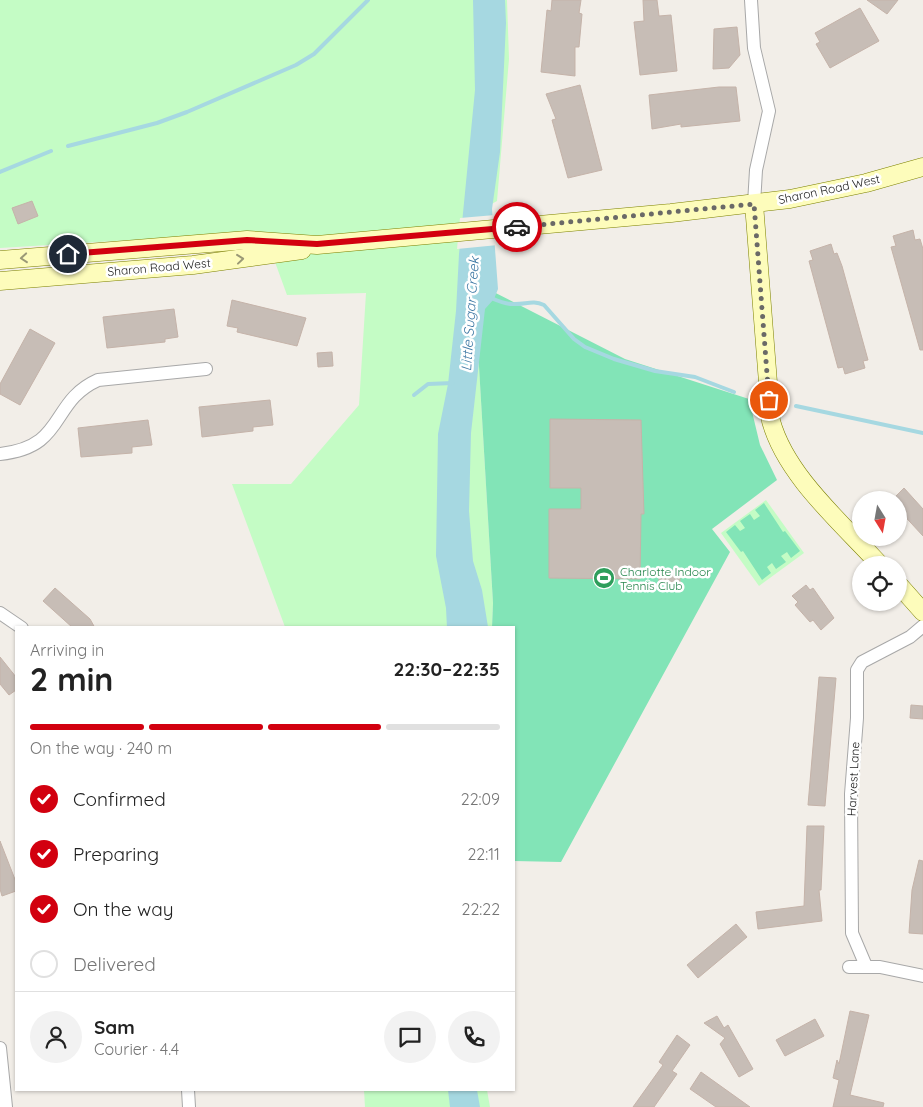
<!DOCTYPE html>
<html lang="en">
<head>
<meta charset="utf-8">
<style>
	body { margin:0; font-family:Quicksand,sans-serif; background:#f2f2f2; color:#222; height:100vh; display:flex; flex-direction:column; font-size:19px; white-space:nowrap }
	* { box-sizing:border-box; margin:0 }
	p { font-size:16px; color:#767676 }
	.icon { flex:none; width:28px; height:28px; fill:none; stroke:currentColor; stroke-width:2; stroke-linecap:round; stroke-linejoin:round }
	.map { position:relative; flex:1; overflow:hidden }
	.details { position:absolute; left:15px; top:626px; width:500px; height:465px; display:flex; flex-direction:column; background:#fff; border-radius:0px; box-shadow:0 1px 4px #0004 }
	.details>* { flex:none }
	.needle { width:32px; rotate:169deg }
	.fabs { position:absolute; left:852px; top:491px; display:grid; gap:10px }
	.fabs a { display:grid; place-items:center; width:55px; height:55px; border-radius:50%; background:#fff; box-shadow:0 1px 4px #0004; font-size:25px }
	.pin { position:absolute; display:grid; place-items:center; width:42px; height:42px; color:#fff; margin:-21px; border:2px solid #fff; border-radius:50%; box-shadow:0 1px 5px #0007 }
	.courier { position:absolute; display:grid; place-items:center; width:50px; height:50px; margin:-25px; border:4px solid #d2000f; border-radius:50%; background:#fff; color:#222; box-shadow:0 1px 6px #0007 }
	.summary em { font-style:normal; font-weight:800 }
	.summary div { display:flex; flex-direction:column-reverse }
	.summary { display:flex; align-items:center; justify-content:space-between; height:85px; padding:0 15px }
	h1 { font-size:32px; font-weight:800; line-height:38px }
	.bar { display:grid; grid-template-columns:repeat(4,1fr); gap:8px 5px; align-content:center; height:60px; padding:0 15px }
	.bar i { height:6px; border-radius:4px; background:#e0e0e0 }
	.bar .selected { background:#d2000f }
	.bar p { grid-column:span 4 }
	.line { display:flex; align-items:center; gap:12px; padding:0 15px; border-top:1px solid #e0e0e0 }
	.line div { flex:1 }
	.round { display:grid; place-items:center; flex:none; width:52px; height:52px; border-radius:26px; background:#f2f2f2 }
	ol { padding:0 15px; list-style:none }
	li { display:flex; align-items:center; gap:15px; height:55px }
	li p { margin-inline-start:auto }
	li .icon { padding:5px; border-radius:50%; background:#d2000f; color:#fff; stroke-width:4 }
	li:last-child { color:#767676 }
	li i { width:28px; height:28px; border:2px solid #e0e0e0; border-radius:50% }
	.map>svg:first-child { display:block }
	.park { fill:#c4fcc5 }
	.pitch { fill:#82e4b7 }
	.water { fill:#a6d8e1 }
	.pier { fill:#f2eee8 }
	.lines { fill:none; stroke-linecap:round; stroke-linejoin:round }
	.stream { stroke:#a6d8e1; stroke-width:4 }
	.building { fill:#c7bdb6; stroke:#c5b3a9 }
	.street-casing { stroke:#a8a8a8; stroke-width:14 }
	.secondary-casing { stroke:#7c8000; stroke-width:19 }
	.street { stroke:#fff; stroke-width:12 }
	.secondary { stroke:#fdfcbb; stroke-width:18 }
	.oneway { stroke:#9a9976 }
	.done { stroke:#6a6967; stroke-width:5; stroke-dasharray:0 9 }
	.route { stroke:#d2000f; stroke-width:6 }
	.labels { text-anchor:middle; dominant-baseline:central; stroke-width:5; stroke-linejoin:round; paint-order:stroke }
	.street-label { font-size:12px; fill:#212121; stroke:#fff }
	.leisure-label { font-size:12px; fill:#27864d; stroke:#fff; text-anchor:start }
	.water-label { font-size:14px; font-style:italic; fill:#427ba6; stroke:#fff }
</style>
</head>
<body>
<div class="map">
<svg width="923" height="1107" viewBox="0 0 923 1107">
	<rect width="100%" height="100%" fill="#f2eee8"/>
	<g class="park">
		<path d="M0,0H507L509,59L497,201L477,212L474,282L493,603L492,627H285L232,484H291L359,405L366,293L287,295L264,232L0,248Z"/>
		<path d="M766,500L804,553L759,586L721,533Z"/>
		<path d="M364,1090H487L490,1107H365Z"/>
	</g>
	<g class="pitch">
		<path d="M474,282L625,359L749,399L760,445L777,480L712,529L730,552L561,862L514,861V628L492,627L493,603Z"/>
		<path d="M764,503L783,532L785,531L800,551L791,558L787,552L781,556L786,562L776,569L772,563L767,567L771,573L762,580L743,551L741,552L726,532L735,525L740,531L745,528L740,521L750,514L754,520L760,516L755,510Z"/>
	</g>
	<g class="water">
		<path d="M473,0H505L506,23L500,152L492,209L498,289L494,299L485,309L471,433L469,511L473,561L482,590L488,627L447,628L446,608L436,556L438,434L448,384L456,311L459,254L475,90Z"/>
		<path d="M448,1090H477L480,1107H450Z"/>
	</g>
	<path class="pier" d="M495,215L498,245L457,249L460,218Z"/>
	<g class="lines">
		<g class="stream">
			<path d="M68,146L157,123L187,112L296,65L314,54L368,0"/>
			<path d="M0,172L51,151"/>
			<path d="M491,298C498,301 507,305 515,304C527,304 533,300 544,305L574,339L585,347L614,359L655,371L695,377L734,392"/>
			<path d="M414,395L428,384L453,383"/>
			<path d="M796,406L923,433"/>
		</g>
	</g>
	<g class="building">
		<path d="M552,0H581L579,13L582,14L579,47H575V76L541,72L547,10L551,11Z"/>
		<path d="M643,0H657L659,16L671,15L677,71L640,75L634,22L644,21Z"/>
		<path d="M867,0H898L887,14Z"/>
		<path d="M860,8L879,41L830,68L816,44L820,42L815,33Z"/>
		<path d="M737,27L740,55L729,68L713,69L714,29Z"/>
		<path d="M580,85L602,170L568,178L552,120L556,119L546,94Z"/>
		<path d="M719,87H736L740,121L681,127V124L652,129L649,95Z"/>
		<path d="M32,201L38,216L18,224L12,208Z"/>
		<path d="M913,230L915,240L920,239L923,249V350H920L891,247L896,246L893,236Z"/>
		<path d="M831,244L834,254L837,253L842,266L868,360L863,361L865,368L845,374L843,367L838,368L809,261L813,260L810,251Z"/>
		<path d="M232,300L306,318L297,346L237,332L238,328L227,326Z"/>
		<path d="M174,309L178,337L165,339V342L107,348L103,317Z"/>
		<path d="M30,329L55,343L20,405L0,394V384Z"/>
		<path d="M332,352L333,366L318,367L317,353Z"/>
		<path d="M270,400L273,425L253,427V431L202,437L199,407Z"/>
		<path d="M550,419L641,420L644,514H641L640,579L549,578V509H581V488H550Z"/>
		<path d="M148,420L152,445L132,447V453L81,457L78,428Z"/>
		<path d="M904,488L923,509V536L899,510V500H892Z"/>
		<path d="M659,570L680,571V582H659Z"/>
		<path d="M806,585L810,590L813,588L834,618L821,630L813,620L810,622L795,605L798,602L792,596Z"/>
		<path d="M55,588L90,619L95,628H73L43,601Z"/>
		<path d="M0,657L16,677V690L9,695L0,684Z"/>
		<path d="M819,677L836,678L825,806L808,805Z"/>
		<path d="M911,705L923,706V719L910,718Z"/>
		<path d="M807,826H824L821,890H819L822,921L758,929L756,912L804,906Z"/>
		<path d="M0,841L16,882V891L2,896L0,889Z"/>
		<path d="M919,860L923,861V934L909,933L912,890Z"/>
		<path d="M736,924L747,937L698,978L687,965Z"/>
		<path d="M850,1011L869,1015L850,1095L884,1103L883,1107H833L839,1080L833,1078L837,1060L839,1064Z"/>
		<path d="M717,1016L724,1028L728,1025L753,1069L739,1077L720,1044L725,1038L704,1023Z"/>
		<path d="M815,1019L824,1036L785,1056L776,1040Z"/>
		<path d="M677,1035L690,1045L672,1071L677,1074L654,1107H633L663,1065L659,1062Z"/>
		<path d="M701,1072L750,1107H716L690,1089Z"/>
	</g>
	<g class="lines">
		<g class="street-casing">
			<g id="street">
				<path d="M751,0L754,48L769,111L756,170L754,204"/>
				<path d="M0,454C67,447 49,402 98,380L206,369"/>
				<path d="M0,613L22,628"/>
				<path d="M866,966L852,933L851,794L857,718V670L862,662L910,637L923,626"/>
				<path d="M849,967H880L923,976"/>
				<path d="M0,1048L6,1107"/>
				<path d="M188,1090L189,1107"/>
			</g>
		</g>
		<g class="secondary-casing">
			<g id="secondary">
				<path d="M754,204L771,421C786,476 842,523 880,565"/>
				<path d="M0,260L247,240L317,245L671,213L790,199L866,183L923,167"/>
				<path d="M0,281L193,265L302,250"/>
				<path d="M899,585L923,612"/>
			</g>
		</g>
		<use href="#street" class="street"/>
		<use href="#secondary" class="secondary"/>
	</g>
	<defs><path id="oneway-chevron" d="M-2-3.5L2.5 0L-2 3.5" fill="none" stroke-width="1.6" stroke-linecap="round" stroke-linejoin="round" transform="scale(1.25)"/></defs>
	<g class="oneway">
		<use href="#oneway-chevron" transform="translate(24 258) rotate(175)"/>
		<use href="#oneway-chevron" transform="translate(240 259) rotate(-6)"/>
	</g>
	<g class="lines">
		<path class="done" d="M517,227L754,204L769,400"/>
		<path class="route" d="M68,254L247,240L317,244L517,227"/>
	</g>
	<defs>
		<g id="stadium-disc" transform="scale(1.125)"><circle r="9.5" fill="#2e9e5b" stroke="#fff"/><path d="M0-5a6.5 5 0 1 0 0 10a6.5 5 0 1 0 0-10ZM-3.5-1.8h7v3.6h-7Z" fill="#fff"/></g>
	</defs>
	<g fill-rule="evenodd">
		<use href="#stadium-disc" x="604" y="578"/>
	</g>
	<g class="labels">
		<g class="street-label">
			<text transform="translate(829 189) rotate(-12)">Sharon Road West</text>
			<text transform="translate(159 267) rotate(-5)">Sharon Road West</text>
			<text transform="translate(853 779) rotate(-87)">Harvest Lane</text>
		</g>
		<g class="leisure-label">
			<text x="620" y="571">Charlotte Indoor<tspan x="620" dy="14">Tennis Club</tspan></text>
		</g>
		<g class="water-label">
			<text transform="translate(470 314) rotate(-86)">Little Sugar Creek</text>
		</g>
	</g>
</svg>
<div class="fabs">
<a><svg class="needle" viewBox="-14 -14 28 28"><path d="M0-13l5 13h-10z" fill="#e53935"/><path d="M0 13l5-13h-10z" fill="#767676"/></svg></a>
<a><svg class="icon" aria-label="locate" viewBox="0 0 24 24"><circle cx="12" cy="12" r="6"/><path d="M12 2v4M12 18v4M2 12h4M18 12h4"/></svg></a>
</div>
<div class="pin" style="left:769px;top:400px;background:#ea580c"><svg class="icon" aria-label="bag" viewBox="0 0 24 24"><path d="M5 8h14l-1 12H6zM9 8a3 3 0 0 1 6 0"/></svg></div>
<div class="pin" style="left:68px;top:254px;background:#1f2937"><svg class="icon" aria-label="home" viewBox="0 0 24 24"><path d="M3 11l9-7 9 7M6 9v11h12V9"/></svg></div>
<div class="courier" style="left:517px;top:227px"><svg class="icon" aria-label="car" viewBox="0 0 24 24"><path d="M5 17H2v-5l4-1 3-4h7l3 4 3 1v5h-3M9 17h6M6 11h13"/><circle cx="7" cy="17" r="2"/><circle cx="17" cy="17" r="2"/></svg></div>
<section class="details">
<div class="summary"><div><h1>2 min</h1><p>Arriving in</p></div><em>22:30–22:35</em></div>
<div class="bar"><i class="selected"></i><i class="selected"></i><i class="selected"></i><i></i><p>On the way · 240 m</p></div>
<ol>
<li><svg class="icon" aria-label="check" viewBox="0 0 24 24"><path d="M5 12l5 5 9-10"/></svg>Confirmed<p>22:09</p></li>
<li><svg class="icon" aria-label="check" viewBox="0 0 24 24"><path d="M5 12l5 5 9-10"/></svg>Preparing<p>22:11</p></li>
<li><svg class="icon" aria-label="check" viewBox="0 0 24 24"><path d="M5 12l5 5 9-10"/></svg>On the way<p>22:22</p></li>
<li><i></i>Delivered</li>
</ol>
<div class="line" style="height:90px"><a class="round"><svg class="icon" aria-label="person" viewBox="0 0 24 24"><circle cx="12" cy="8" r="4"/><path d="M4 21q1-7 8-7t8 7"/></svg></a><div><b>Sam</b><p>Courier · 4.4</p></div><a class="round"><svg class="icon" aria-label="chat" viewBox="0 0 24 24"><path d="M4 5h16v11H9l-5 4z"/></svg></a><a class="round"><svg class="icon" aria-label="phone" viewBox="0 0 24 24"><path d="M5 4h4l2 5-3 2q2 4 5 5l2-3 5 2v4C11 20 4 13 5 4z"/></svg></a></div>
</section>
</div>
</body>
</html>
